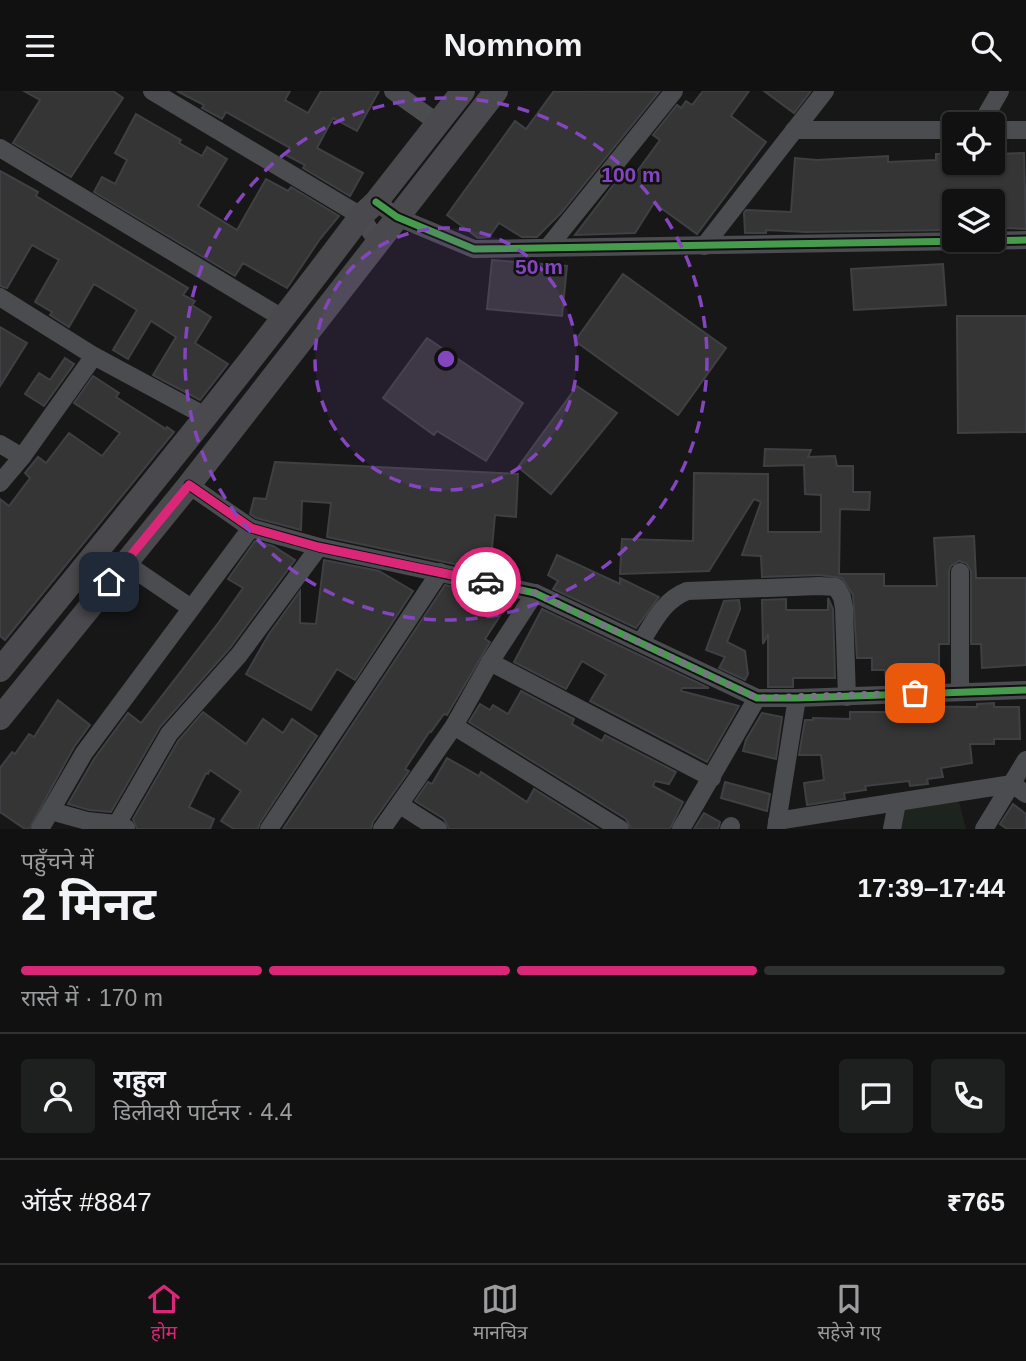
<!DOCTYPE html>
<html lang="hi">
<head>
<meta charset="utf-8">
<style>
	body { margin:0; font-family:Helvetica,"Noto Sans Devanagari",sans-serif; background:#1e1f1f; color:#f1f3f6; height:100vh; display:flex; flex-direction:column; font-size:26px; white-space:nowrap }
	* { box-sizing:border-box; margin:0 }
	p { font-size:23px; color:#9c9d9f }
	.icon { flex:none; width:38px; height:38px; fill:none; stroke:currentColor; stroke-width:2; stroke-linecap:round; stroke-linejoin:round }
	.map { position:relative; height:738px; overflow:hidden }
	.side { display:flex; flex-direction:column; background:#111; flex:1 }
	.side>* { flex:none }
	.fabs { position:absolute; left:942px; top:21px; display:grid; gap:14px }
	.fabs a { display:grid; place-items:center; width:63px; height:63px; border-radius:7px; background:#111; box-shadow:0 2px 5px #0004,0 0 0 2px #303131; font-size:35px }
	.pin { position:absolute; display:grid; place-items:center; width:60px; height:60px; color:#fff; margin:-30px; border-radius:14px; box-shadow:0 4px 10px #0006 }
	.courier { position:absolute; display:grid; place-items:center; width:70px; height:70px; margin:-35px; border:5px solid #db2777; border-radius:50%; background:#fff; color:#222; box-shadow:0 2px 9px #0007 }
	.headline em { font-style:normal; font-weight:700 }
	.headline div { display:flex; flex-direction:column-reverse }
	.headline { display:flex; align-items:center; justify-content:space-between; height:119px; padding:0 21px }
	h1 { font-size:46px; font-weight:700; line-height:52px }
	.bar { display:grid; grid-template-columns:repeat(4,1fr); gap:10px 7px; align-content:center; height:84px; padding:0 21px }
	.bar i { height:9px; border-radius:5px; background:#303131 }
	.bar .current { background:#db2777 }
	.bar p { grid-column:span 4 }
	.line { display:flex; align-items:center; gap:18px; padding:0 21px; border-top:2px solid #303131 }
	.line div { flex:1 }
	.round { display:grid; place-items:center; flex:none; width:74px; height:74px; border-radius:7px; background:#1e1f1f }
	header { display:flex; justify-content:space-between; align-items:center; height:91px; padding:0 21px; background:#111; font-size:32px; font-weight:700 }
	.tab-bar { display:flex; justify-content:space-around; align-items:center; height:98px; border-top:2px solid #303131; background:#111; font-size:19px; color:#9c9d9f }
	.tab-bar a { display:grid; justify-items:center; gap:4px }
	.tab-bar .current { color:#db2777 }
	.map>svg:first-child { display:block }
	.green { fill:#1d241e }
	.building { fill:#353536; stroke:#3f4043; stroke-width:2 }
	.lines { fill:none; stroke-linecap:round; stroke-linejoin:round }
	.street { stroke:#4b4c50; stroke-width:18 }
	.secondary { stroke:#4a4a4e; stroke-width:24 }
	.cycleway-casing { stroke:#111113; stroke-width:11 }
	.cycleway { stroke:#469c4c; stroke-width:7 }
	.done { stroke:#757880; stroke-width:7; stroke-dasharray:0 12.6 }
	.route { stroke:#db2777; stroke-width:9 }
	.ring { fill:none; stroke:#8446be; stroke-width:3.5; stroke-dasharray:12 9 }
	.centre { fill:#8446be; stroke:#111113; stroke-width:3.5 }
	.ring-label { font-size:21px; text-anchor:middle; font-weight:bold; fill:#8446be; stroke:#111113; stroke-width:5; stroke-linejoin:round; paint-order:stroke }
</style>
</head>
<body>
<header><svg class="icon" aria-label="menu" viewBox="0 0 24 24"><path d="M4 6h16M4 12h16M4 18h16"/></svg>Nomnom<svg class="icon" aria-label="search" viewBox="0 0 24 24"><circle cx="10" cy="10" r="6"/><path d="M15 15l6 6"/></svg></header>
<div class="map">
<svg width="1026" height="738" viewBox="0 0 1026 738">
	<rect width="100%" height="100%" fill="#171717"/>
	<path class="green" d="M958,707L966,738H896L900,719Z"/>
	<g class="building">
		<path d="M24,0H113L123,7L71,86L13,52L40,9Z"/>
		<path d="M177,0H290L285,9L308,22L321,0H379L357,40L333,27L317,57L363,82L350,105L303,77L305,74L286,64L290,57L226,21L222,28L202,17L204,14Z"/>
		<path d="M554,0L659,1L561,122L537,146H522L499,132L489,146L478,147L447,124L515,30L526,38Z"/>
		<path d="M703,0H749L731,25L766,51L697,143L654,112L635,142L575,144L624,80L633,86L660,49L653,44L677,14L681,17L686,10L692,14Z"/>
		<path d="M764,0H811L794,22Z"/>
		<path d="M136,23L181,49L179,52L202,65L207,56L227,68L198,115L237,139L266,88L288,100L291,96L339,125L320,148L287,197L243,172L235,185L94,101L102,86L115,93L127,69L115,62Z"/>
		<path d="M1024,62L1026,138L1006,137V131H992V110H954V139L806,141L766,139V142H745L744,122L746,119L791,121L795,67L817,69L888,65V71L936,69V63H954V73L992,72V63Z"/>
		<path d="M0,80L38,101L36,105L188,197L183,204L195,210L192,214L211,226L195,252L228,273L200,309L153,284L176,246L151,230L128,268L113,259L137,219L94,193L69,236L50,224L52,221L35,211L59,169L32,154L7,197L0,195Z"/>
		<path d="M492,169L567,175L562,225L487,218Z"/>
		<path d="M943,173L946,214L854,219L851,178Z"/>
		<path d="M623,183L726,257L678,324L575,250Z"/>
		<path d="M957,225H1026V341L958,342Z"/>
		<path d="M0,236L27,252L0,295Z"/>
		<path d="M427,247L523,312L486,370L437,340L434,344L383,307Z"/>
		<path d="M65,267L74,273L44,315L25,303L39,282L50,289Z"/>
		<path d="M93,285L119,302L116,306L166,338L167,336L174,341L5,549L0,545V408L9,415L30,387L25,382L38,366L46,372L69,342L102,365L120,342L74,312Z"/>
		<path d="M577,295L617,322L551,403L518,376Z"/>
		<path d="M765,358L811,359L808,366L835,365L837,375H853V401H870L869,419L840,418L839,483H884V495H937L934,447L974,445L976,487H1026V574L982,577L981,553H971V480L966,472L959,470L951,475L949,480V553H939V576H924L925,591L907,592L906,587L886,589L885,579H872V567H857L853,504L842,487L819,484L762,486L761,465L742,464L761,411L754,408L709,480L620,483L622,448L693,450L694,382L768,383V441H821V404L805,403L804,374L764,375Z"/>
		<path d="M275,371L518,383L516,426L495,424L490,479L473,477L327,446L331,412L302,410L301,439L256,427L250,423L254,407L266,408Z"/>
		<path d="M255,450L273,455L295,469L230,557L160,636L111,721L89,719L68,713L94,668L128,622L141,632L219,531L243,497L228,488Z"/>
		<path d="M557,464L620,493V487L659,506L636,537L553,498L558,490L548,484Z"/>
		<path d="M324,469L379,480L413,500L355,589L337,578L311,619L246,583L269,543L300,500V532L316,533Z"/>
		<path d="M445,494L492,505L507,514L485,548L490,551L447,624L444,623L431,641L430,640L405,678L409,680L373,731L371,738H283Z"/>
		<path d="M828,507L833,518L835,587H793V596H768V543L763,553L762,509L786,508V519H828Z"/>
		<path d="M739,509L740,518L727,551L745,560L748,583L745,589L719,577L725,566L706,559L724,510Z"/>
		<path d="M542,518L709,597H682L681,600L739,615L707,671L590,610L606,584L582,570L566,598L514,571Z"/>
		<path d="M521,600L574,628L572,633L602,650L605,644L676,681L669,693L655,690L653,695L683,711L670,738H631L626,728L469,631L480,613L490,619L493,614L508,623Z"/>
		<path d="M58,609L90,634L74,656L29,738H25L0,721V677L12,661L15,663L29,643L34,646Z"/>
		<path d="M994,612V616H1019L1020,648H994V653H970L972,672L941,677L943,686L927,688L928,693L910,695L909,690L865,695L866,699L844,702L845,708L807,714L804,692L824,689L821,664H799L805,629H813V627L850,628V621H893V615L977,616V613Z"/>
		<path d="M203,621L246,653L263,628L283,642L292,628L317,645L260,732L258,738H234L221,730L241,700L210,679L208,683L206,682L189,716L214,728L210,738H137L133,728L178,650Z"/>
		<path d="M762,622L782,626L776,668L743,660L746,649Z"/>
		<path d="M447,667L479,685L481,681L527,711L534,698L598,738H449L444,728L415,710L428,691L432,693Z"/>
		<path d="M725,691L770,703L767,720L721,707Z"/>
		<path d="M1013,713L1026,723V738H1007L1000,733Z"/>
		<path d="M704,722L720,731L718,738H694Z"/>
	</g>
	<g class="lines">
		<g class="street">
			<path d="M152,0L361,125L377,151"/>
			<path d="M393,0L438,32"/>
			<path d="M981,33L1000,0"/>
			<path d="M794,39H954"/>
			<path d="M992,39H1026"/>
			<path d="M0,57L284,228"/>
			<path d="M376,111L397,126L474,158L1026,149"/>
			<path d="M549,155L674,0"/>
			<path d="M704,155L825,0"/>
			<path d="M0,206L94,265L207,326"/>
			<path d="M0,353L22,366"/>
			<path d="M0,392L22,366L94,265"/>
			<path d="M189,394L251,437L319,456L535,502L757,607H797L1026,599"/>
			<path d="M125,472L191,517"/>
			<path d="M960,481V600"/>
			<path d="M641,551C654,530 664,509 687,500L819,495L836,496L842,506L844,517L847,606"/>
			<path d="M490,571L712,687"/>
			<path d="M454,635L620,738"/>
			<path d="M400,714L438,738"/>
			<path d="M51,720L87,730L117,733L126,737"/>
			<path d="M777,730L1012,693L1026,703"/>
			<path d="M117,733L169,643L239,564L319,456"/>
			<path d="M40,738L84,662L251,437"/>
			<path d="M269,738L440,481"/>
			<path d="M382,738L454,635L490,571L535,502"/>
			<path d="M681,738L757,607"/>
			<path d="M729,738L731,735"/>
			<path d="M776,738L797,607"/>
			<path d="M892,738L897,712"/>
			<path d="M984,738L1026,669"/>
		</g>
		<g class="secondary">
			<path d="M0,579C122,430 245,280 361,125L376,111L463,0"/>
			<path d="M0,627L189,394L496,0"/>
		</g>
		<g class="cycleway-casing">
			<g id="cycleway">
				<path d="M376,111L397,126L474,158L1026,149"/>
				<path d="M189,394L251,437L319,456L535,502L757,607H797L1026,599"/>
			</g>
		</g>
		<use href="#cycleway" class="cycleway"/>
	</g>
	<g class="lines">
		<path class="done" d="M486,491L535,502L757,607L915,602"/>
		<path class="route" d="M109,491L189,394L251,437L318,456L486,491"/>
	</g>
	<circle cx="446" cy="268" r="131" fill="#8446be" fill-opacity=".12"/>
	<g class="ring">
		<circle cx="446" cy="268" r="131"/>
		<circle cx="446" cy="268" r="261"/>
	</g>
	<circle cx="446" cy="268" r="10" class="centre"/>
	<g class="ring-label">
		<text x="631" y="91">100 m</text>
		<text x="539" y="183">50 m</text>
	</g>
</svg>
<div class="fabs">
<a><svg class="icon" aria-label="locate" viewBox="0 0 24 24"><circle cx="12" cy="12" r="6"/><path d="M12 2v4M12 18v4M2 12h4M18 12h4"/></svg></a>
<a><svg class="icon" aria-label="layers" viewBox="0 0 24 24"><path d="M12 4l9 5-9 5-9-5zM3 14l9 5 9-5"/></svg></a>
</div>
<div class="pin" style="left:915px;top:602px;background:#ea580c"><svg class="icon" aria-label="bag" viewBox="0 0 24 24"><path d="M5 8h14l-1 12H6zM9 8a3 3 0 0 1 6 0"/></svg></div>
<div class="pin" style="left:109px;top:491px;background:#1f2937"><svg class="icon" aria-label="home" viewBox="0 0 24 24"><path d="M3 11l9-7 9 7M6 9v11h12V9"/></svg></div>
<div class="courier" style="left:486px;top:491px"><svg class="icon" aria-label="car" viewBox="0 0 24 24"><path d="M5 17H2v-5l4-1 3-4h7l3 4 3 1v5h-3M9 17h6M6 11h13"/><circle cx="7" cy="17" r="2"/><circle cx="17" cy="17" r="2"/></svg></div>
</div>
<section class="side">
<div class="headline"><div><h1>2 मिनट</h1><p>पहुँचने में</p></div><em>17:39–17:44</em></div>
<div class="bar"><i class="current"></i><i class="current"></i><i class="current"></i><i></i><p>रास्ते में · 170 m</p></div>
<div class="line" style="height:126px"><a class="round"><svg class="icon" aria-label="person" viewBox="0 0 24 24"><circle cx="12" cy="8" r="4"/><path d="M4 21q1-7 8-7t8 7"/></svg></a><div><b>राहुल</b><p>डिलीवरी पार्टनर · 4.4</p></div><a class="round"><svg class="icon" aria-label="chat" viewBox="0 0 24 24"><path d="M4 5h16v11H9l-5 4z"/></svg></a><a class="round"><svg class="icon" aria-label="phone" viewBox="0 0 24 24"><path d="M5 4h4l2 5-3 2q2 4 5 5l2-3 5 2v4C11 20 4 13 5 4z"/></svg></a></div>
<div class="line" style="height:91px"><div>ऑर्डर #8847</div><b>₹765</b></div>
</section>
<nav class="tab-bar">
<a class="current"><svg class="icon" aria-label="home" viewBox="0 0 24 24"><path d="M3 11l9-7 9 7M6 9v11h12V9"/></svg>होम</a>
<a><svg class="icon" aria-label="map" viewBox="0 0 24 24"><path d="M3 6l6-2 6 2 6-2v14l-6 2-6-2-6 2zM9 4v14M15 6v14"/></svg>मानचित्र</a>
<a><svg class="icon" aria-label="saved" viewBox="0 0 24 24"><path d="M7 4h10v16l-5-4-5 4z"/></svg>सहेजे गए</a>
</nav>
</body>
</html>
